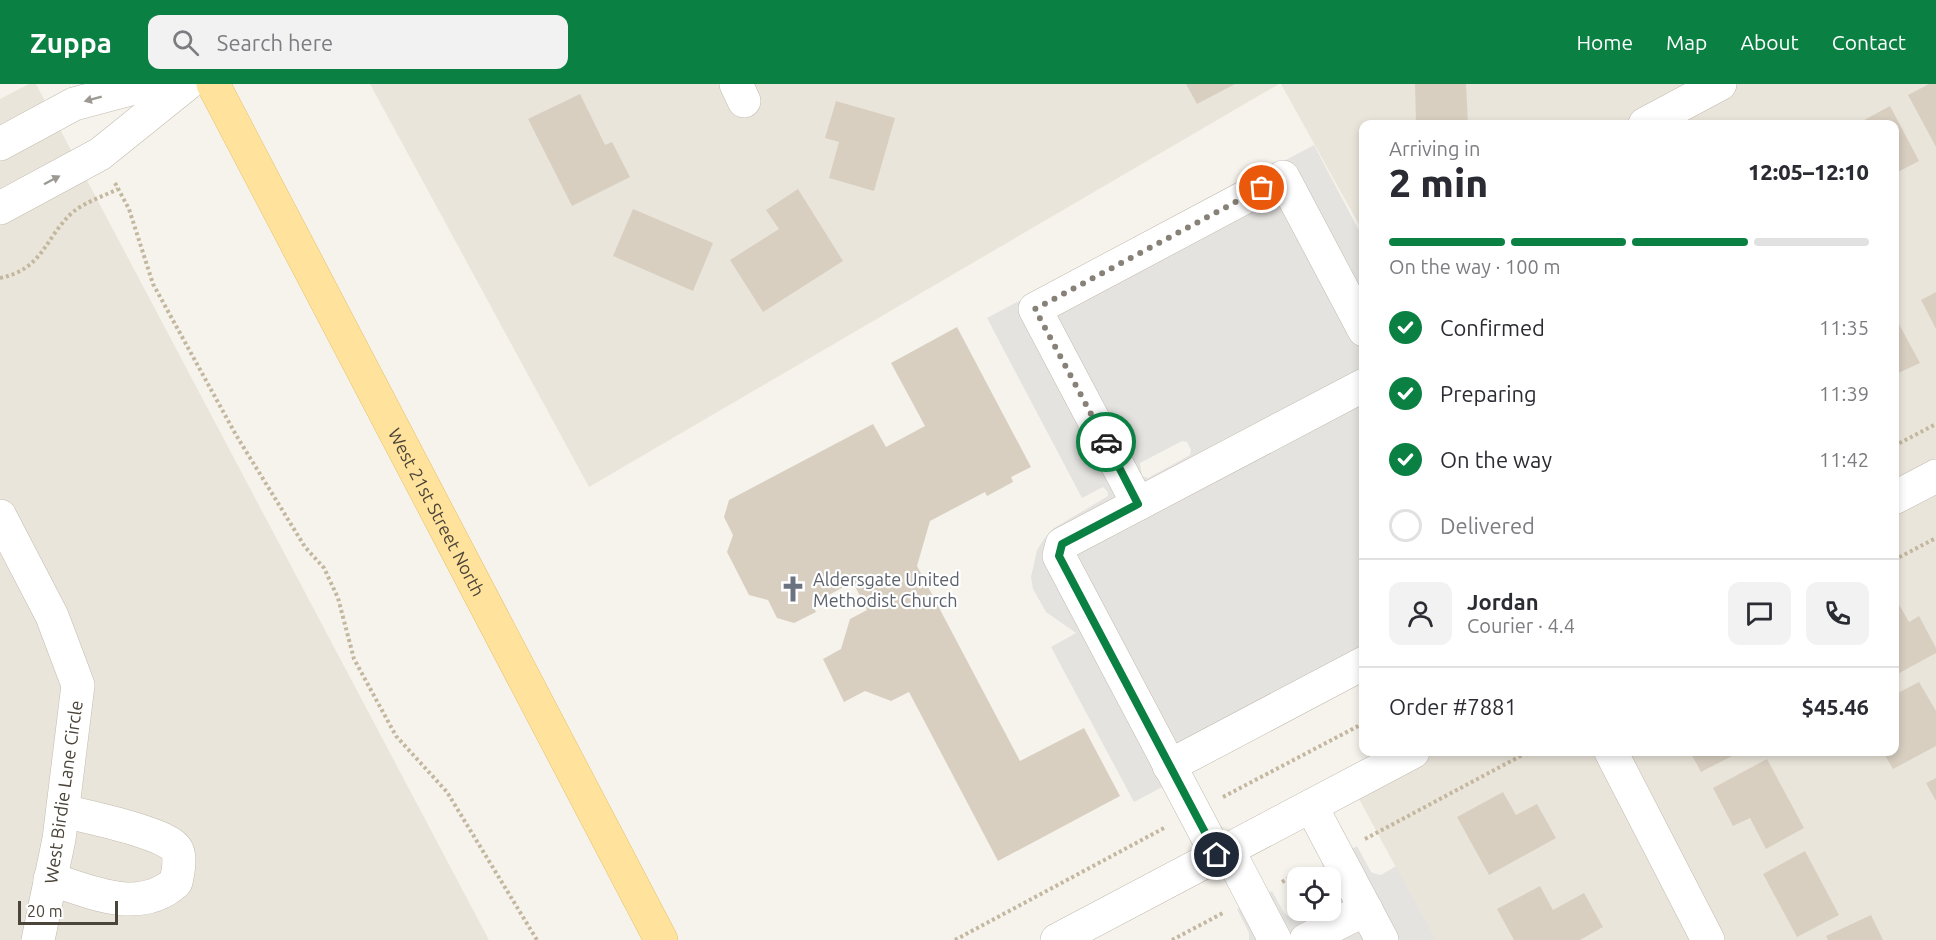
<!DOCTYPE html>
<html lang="en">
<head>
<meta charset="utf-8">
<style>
	body { margin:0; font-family:Ubuntu,sans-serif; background:#f2f2f3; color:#2b2b33; height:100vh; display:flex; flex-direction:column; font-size:22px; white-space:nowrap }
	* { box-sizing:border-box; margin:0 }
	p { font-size:20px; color:#7c7c81 }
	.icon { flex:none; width:33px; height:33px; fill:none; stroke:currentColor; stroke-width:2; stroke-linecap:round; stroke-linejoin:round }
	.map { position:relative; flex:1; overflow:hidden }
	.sheet { position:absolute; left:1359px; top:36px; width:540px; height:636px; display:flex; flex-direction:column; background:#fff; border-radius:12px; box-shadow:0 3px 9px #0003 }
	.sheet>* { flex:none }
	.controls { position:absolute; left:1287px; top:783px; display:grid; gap:12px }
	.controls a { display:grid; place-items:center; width:54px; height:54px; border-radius:12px; background:#fff; box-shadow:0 3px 9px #0003; font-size:30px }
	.scale { position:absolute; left:18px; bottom:15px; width:100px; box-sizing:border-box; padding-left:6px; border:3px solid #4b4439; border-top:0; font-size:16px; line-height:21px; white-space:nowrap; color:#4b4439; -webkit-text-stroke:4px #fff; paint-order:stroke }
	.pin { position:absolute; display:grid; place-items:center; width:51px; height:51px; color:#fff; margin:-26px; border:3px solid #fff; border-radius:50%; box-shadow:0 2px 6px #0007 }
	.courier { position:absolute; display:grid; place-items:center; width:60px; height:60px; margin:-30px; border:4px solid #0b8043; border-radius:50%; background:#fff; color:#222; box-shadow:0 2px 8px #0007 }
	.headline em { font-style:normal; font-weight:800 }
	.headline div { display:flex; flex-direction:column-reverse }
	.headline { display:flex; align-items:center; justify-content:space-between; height:102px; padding:0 30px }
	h1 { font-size:39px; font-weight:800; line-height:45px }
	.bar { display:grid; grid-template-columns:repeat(4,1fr); gap:9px 6px; align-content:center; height:72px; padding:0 30px }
	.bar i { height:8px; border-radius:4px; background:#e1e1e2 }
	.bar .on { background:#0b8043 }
	.bar p { grid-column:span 4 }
	.line { display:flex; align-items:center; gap:15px; padding:0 30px; border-top:2px solid #e1e1e2 }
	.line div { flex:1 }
	.round { display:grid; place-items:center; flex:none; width:63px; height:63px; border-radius:12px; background:#f2f2f3 }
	ol { padding:0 30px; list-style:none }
	li { display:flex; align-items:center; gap:18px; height:66px }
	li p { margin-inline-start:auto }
	li .icon { padding:6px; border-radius:50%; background:#0b8043; color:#fff; stroke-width:4 }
	li:last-child { color:#7c7c81 }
	li i { width:33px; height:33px; border:3px solid #e1e1e2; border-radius:50% }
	header { display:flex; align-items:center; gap:36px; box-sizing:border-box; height:84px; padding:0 30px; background:#0b8043; color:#fff }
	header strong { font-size:28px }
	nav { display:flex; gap:33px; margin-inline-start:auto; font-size:21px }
	.search { width:420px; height:54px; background:#f2f2f3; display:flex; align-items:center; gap:15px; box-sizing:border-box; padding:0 21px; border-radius:12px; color:#7c7c81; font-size:22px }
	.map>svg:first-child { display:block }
	.residential { fill:#eae5da }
	.parking { fill:#e5e3e0; fill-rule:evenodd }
	.building { fill:#d8cfc1 }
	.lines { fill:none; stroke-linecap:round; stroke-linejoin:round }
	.minor-casing { stroke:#c2bbae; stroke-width:34 }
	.major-casing { stroke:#e6c16a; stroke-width:34 }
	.path { stroke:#c4b79f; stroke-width:4; stroke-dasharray:3 3; stroke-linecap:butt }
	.minor { stroke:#fff; stroke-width:33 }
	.major { stroke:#ffe39c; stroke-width:33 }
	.oneway { fill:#9c9892 }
	.done { stroke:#878178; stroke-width:6; stroke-dasharray:0 10.8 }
	.route { stroke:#0b8043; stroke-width:8 }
	.labels { text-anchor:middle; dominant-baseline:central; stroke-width:4.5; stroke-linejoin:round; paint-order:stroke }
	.street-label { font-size:18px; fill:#4b4439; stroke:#fff }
	.worship-label { font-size:18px; fill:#5b616d; stroke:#fff; text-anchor:start }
</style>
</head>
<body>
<header>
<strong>Zuppa</strong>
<div class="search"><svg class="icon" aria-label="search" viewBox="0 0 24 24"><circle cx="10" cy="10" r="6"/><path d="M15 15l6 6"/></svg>Search here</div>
<nav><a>Home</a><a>Map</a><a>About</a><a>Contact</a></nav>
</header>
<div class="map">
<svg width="1936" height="856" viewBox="0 0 1936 856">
	<rect width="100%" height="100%" fill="#f6f3ec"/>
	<g class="residential">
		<path d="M29,0H36L489,856H0V15Z"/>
		<path d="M370,0H1279L589,403Z"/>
		<path d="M1281,0H1936V856H1435L1351,700L1414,668H1894V40H1364L1363,148Z"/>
	</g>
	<g class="parking">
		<path d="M1314,61L1363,154V597L1134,718L1051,563L1076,549L1046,528L1033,505L1031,493L1037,466L1044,455L1054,444L1108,412V408L1103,403L1082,414L987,234ZM1182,357L1187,358L1191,366L1190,371L1148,394L1142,392L1140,379Z"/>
		<path d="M1357,762L1371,788L1376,790L1381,791L1396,782L1436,856H1249V849L1237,825L1272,807L1284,829L1292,835L1298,836L1315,827L1330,826L1335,806L1322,781Z"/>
	</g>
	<g class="building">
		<path d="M1186,0H1235L1197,20Z"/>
		<path d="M1415,0H1466L1468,40H1416Z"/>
		<path d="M1929,0H1936V63L1908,11Z"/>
		<path d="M580,10L605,61L612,58L630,93L572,122L528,35Z"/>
		<path d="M836,17L895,34L874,107L829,94L839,58L825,54Z"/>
		<path d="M1890,22L1919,77L1894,90V40H1857Z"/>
		<path d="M798,105L843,177L763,228L730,176L779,145L766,126Z"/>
		<path d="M633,125L713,159L693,207L613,172Z"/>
		<path d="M1936,208V245L1921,216Z"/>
		<path d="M1894,231L1920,279L1894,291Z"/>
		<path d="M957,243L1031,383L1011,393L1013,398L987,412L985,408L930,437L917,482L1020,677L1084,644L1120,712L998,777L909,608L891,617L865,607L844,618L823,575L841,565L850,535L867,526L853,498L812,520L816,528L794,539L777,534L768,516L749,511L727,468L733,451L724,433L729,416L873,340L886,363L925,342L891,279Z"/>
		<path d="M1894,512L1909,538L1919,532L1936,564V569L1894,592Z"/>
		<path d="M1919,598L1936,627V662L1893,685L1883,668H1894V611Z"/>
		<path d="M1690,668H1740L1701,688Z"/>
		<path d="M1767,675L1804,744L1766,765L1750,734L1733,742L1713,704Z"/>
		<path d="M1936,694V717L1926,699Z"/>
		<path d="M1503,708L1516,731L1537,720L1556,754L1489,791L1457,733Z"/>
		<path d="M1805,767L1839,831L1797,853L1763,790Z"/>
		<path d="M1540,802L1553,826L1584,809L1603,843L1580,856H1514L1497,825Z"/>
		<path d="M1871,831L1883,856H1828L1826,852Z"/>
	</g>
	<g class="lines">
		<g class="minor-casing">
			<g id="minor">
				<path d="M736,0L744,17"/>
				<path d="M1645,40L1720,0"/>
				<path d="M0,60L74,20L149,0"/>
				<path d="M0,124L100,70L187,0"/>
				<path d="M1894,414L1936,392"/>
				<path d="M1138,420L1035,225L1283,93L1364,246"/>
				<path d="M0,432L52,532L78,601L59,755L38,856"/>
				<path d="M1611,668L1708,856"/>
				<path d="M1169,682L1364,579"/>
				<path d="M1311,722L1382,856"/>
				<path d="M1228,766L1275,856"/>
				<path d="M1217,771L1059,472L1062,460L1364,301"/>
				<path d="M50,795C91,808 140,831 176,798C178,788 181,775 177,766C169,749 83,732 63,727"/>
				<path d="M1057,856L1413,668"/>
				<path d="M1306,856L1366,825"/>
			</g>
		</g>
		<g class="major-casing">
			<g id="major">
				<path id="s1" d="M213,0L661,856"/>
			</g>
		</g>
		<g class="path">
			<path d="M115,99L129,125L153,200L236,351L305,463L324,484L338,514L354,575L396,652L447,708L537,856"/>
			<path d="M0,194C44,185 44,154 73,128C85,118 104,112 118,105"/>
			<path d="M1894,362L1936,340"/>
			<path d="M1894,476L1936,454"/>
			<path d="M1223,713L1364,639"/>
			<path d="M1365,755L1528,668"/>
			<path d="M1282,798L1307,784"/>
			<path d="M955,856L1166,743"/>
			<path d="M1172,856L1223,829"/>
		</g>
		<use href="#minor" class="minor"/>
		<use href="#major" class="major"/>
	</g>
	<defs><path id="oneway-solid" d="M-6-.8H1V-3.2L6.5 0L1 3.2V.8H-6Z" transform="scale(1.5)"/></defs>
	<g class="oneway">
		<use href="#oneway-solid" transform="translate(93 15) rotate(165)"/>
		<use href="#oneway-solid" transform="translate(52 96) rotate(-28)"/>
	</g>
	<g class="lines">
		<path class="done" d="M1106,358L1035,225L1262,104"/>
		<path class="route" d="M1106,358L1138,420L1062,460L1059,472L1217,771"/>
	</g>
	<defs>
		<g id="church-bare" transform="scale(2.07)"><path d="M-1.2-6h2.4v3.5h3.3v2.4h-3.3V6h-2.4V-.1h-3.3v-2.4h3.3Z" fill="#6b7280" stroke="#fff" stroke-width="2.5" paint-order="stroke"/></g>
	</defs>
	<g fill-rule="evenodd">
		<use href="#church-bare" x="793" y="505"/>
	</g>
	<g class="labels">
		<g class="street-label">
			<text stroke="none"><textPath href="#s1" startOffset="483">West 21st Street North</textPath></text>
			<text transform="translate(63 708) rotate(-82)">West Birdie Lane Circle</text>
		</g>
		<g class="worship-label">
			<text x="813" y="495">Aldersgate United<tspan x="813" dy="21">Methodist Church</tspan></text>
		</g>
	</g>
</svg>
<div class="controls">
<a><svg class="icon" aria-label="locate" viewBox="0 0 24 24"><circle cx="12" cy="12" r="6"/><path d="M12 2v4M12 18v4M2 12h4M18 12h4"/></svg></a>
</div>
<div class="scale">20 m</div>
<div class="pin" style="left:1262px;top:104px;background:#ea580c"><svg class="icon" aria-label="bag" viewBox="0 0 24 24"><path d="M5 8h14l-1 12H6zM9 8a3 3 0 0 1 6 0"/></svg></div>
<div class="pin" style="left:1217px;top:771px;background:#1f2937"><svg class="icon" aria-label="home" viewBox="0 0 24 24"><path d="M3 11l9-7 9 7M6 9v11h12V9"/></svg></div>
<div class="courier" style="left:1106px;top:358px"><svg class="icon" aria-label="car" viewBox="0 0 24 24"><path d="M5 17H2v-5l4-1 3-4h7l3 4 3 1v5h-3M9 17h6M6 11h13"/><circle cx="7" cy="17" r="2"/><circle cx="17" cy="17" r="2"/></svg></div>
<section class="sheet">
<div class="headline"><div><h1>2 min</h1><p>Arriving in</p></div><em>12:05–12:10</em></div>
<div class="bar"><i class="on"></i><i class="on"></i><i class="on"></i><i></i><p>On the way · 100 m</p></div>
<ol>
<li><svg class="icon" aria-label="check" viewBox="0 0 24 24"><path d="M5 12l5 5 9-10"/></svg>Confirmed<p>11:35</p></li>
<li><svg class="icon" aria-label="check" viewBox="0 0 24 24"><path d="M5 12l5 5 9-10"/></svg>Preparing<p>11:39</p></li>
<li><svg class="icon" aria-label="check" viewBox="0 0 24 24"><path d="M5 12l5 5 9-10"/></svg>On the way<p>11:42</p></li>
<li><i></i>Delivered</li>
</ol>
<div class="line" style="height:108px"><a class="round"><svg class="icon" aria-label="person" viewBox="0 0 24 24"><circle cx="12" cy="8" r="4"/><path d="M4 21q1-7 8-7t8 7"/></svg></a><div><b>Jordan</b><p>Courier · 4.4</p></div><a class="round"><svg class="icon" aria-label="chat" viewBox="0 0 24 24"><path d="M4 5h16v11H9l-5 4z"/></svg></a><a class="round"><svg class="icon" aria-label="phone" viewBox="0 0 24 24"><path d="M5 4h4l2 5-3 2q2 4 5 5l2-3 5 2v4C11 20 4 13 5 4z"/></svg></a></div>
<div class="line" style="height:78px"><div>Order #7881</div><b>$45.46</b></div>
</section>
</div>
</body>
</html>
